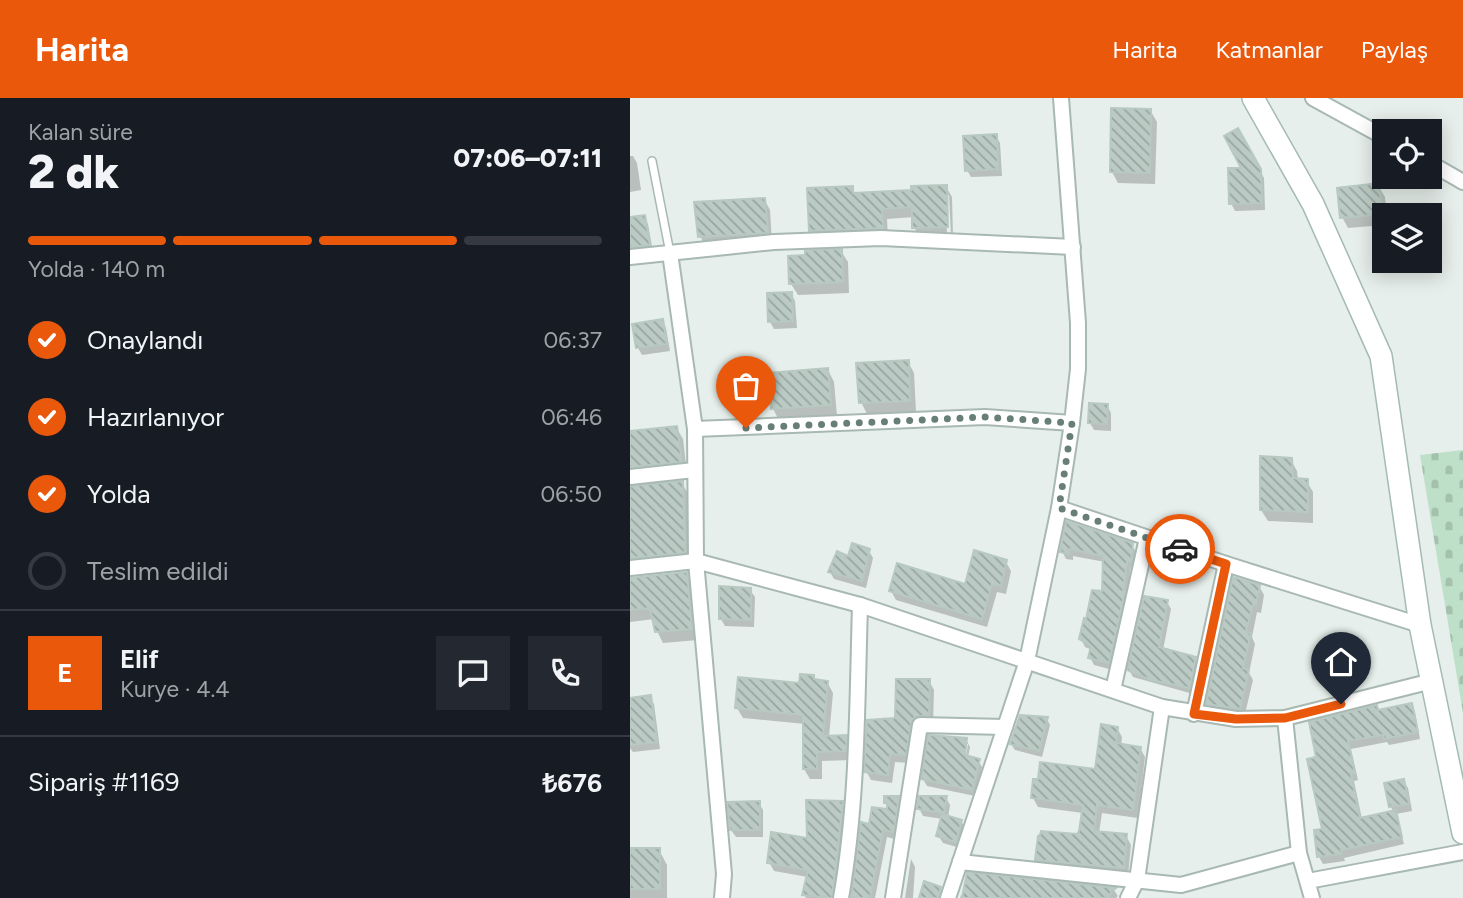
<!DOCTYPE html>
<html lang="tr">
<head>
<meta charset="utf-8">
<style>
	body { margin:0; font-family:Figtree,sans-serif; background:#242831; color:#f1f3f6; height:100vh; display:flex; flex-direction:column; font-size:26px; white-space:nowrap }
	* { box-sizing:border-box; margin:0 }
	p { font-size:23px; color:#9ea1a6 }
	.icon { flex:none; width:38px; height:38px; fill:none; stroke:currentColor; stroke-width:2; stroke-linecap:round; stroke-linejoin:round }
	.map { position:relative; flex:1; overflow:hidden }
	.panel { display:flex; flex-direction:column; background:#171b24; width:630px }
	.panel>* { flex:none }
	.buttons { position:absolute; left:742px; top:21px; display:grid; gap:14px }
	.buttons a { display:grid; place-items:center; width:70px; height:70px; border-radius:0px; background:#171b24; box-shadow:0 4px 18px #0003; font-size:35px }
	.pin { position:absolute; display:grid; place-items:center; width:60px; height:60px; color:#fff; margin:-72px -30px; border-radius:50% 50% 50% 0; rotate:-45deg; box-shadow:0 0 7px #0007 }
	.pin .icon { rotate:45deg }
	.courier { position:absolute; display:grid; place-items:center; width:70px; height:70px; margin:-35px; border:5px solid #ea580c; border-radius:50%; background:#fff; color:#222; box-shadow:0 2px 9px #0007 }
	.head em { font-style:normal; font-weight:800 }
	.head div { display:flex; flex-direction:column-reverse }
	.head { display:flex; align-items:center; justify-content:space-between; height:119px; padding:0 28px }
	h1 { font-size:46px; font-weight:800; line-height:52px }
	.bar { display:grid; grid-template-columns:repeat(4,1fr); gap:10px 7px; align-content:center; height:84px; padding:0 28px }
	.bar i { height:9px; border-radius:5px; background:#363941 }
	.bar .active { background:#ea580c }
	.bar p { grid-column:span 4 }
	.line { display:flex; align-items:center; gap:18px; padding:0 28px; border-top:2px solid #363941 }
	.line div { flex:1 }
	.round { display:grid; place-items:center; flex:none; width:74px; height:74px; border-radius:0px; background:#242831 }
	ol { padding:0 28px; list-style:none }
	li { display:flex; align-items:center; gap:21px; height:77px }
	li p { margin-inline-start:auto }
	li .icon { padding:7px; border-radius:50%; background:#ea580c; color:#fff; stroke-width:4 }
	li:last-child { color:#9ea1a6 }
	li i { width:38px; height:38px; border:4px solid #363941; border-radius:50% }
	header { display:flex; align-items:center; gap:42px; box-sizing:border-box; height:98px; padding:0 35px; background:#ea580c; color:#fff }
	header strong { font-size:33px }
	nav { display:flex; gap:38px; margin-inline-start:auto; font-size:24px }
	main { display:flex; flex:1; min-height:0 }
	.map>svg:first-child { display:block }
	.cemetery { fill:url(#cemetery-stones) }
	.shadow { fill:#0003; fill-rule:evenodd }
	.building { fill:url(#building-back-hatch); stroke:#b8c9c2; stroke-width:2 }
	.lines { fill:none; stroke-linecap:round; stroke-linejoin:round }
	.lane-casing { stroke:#a8b8b2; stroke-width:10 }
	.street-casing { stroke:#a8b8b2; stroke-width:18 }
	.secondary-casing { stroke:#a4bbb3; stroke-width:24 }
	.lane { stroke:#fff; stroke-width:7 }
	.street { stroke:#fff; stroke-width:14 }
	.secondary { stroke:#fff; stroke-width:21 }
	.done { stroke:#687f78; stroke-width:7; stroke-dasharray:0 12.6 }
	.route { stroke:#ea580c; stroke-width:9 }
</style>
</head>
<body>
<header>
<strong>Harita</strong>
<nav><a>Harita</a><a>Katmanlar</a><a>Paylaş</a></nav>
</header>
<main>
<section class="panel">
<div class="head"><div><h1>2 dk</h1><p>Kalan süre</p></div><em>07:06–07:11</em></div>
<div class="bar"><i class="active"></i><i class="active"></i><i class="active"></i><i></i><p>Yolda · 140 m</p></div>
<ol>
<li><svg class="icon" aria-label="check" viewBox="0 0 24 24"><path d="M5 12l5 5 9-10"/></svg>Onaylandı<p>06:37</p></li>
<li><svg class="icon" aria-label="check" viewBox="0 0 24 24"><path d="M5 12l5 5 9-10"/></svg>Hazırlanıyor<p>06:46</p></li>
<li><svg class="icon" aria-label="check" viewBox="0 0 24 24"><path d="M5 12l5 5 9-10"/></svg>Yolda<p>06:50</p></li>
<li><i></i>Teslim edildi</li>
</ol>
<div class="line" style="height:126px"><b class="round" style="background:#ea580c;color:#fff">E</b><div><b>Elif</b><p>Kurye · 4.4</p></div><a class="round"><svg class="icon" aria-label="chat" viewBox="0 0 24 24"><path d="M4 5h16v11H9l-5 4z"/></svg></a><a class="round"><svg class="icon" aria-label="phone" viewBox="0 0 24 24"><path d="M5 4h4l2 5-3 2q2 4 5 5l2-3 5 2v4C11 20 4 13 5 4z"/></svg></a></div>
<div class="line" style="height:91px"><div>Sipariş #1169</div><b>₺676</b></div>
</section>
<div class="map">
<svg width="833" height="800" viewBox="0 0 833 800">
	<defs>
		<pattern id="cemetery-stones" width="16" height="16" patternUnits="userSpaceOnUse" patternTransform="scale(1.75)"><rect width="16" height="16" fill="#bfe0c8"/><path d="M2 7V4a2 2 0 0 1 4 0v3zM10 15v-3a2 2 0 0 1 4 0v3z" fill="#a4c1ad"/></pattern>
		<pattern id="building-back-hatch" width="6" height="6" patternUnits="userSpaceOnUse" patternTransform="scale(1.75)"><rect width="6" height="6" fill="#bbcac4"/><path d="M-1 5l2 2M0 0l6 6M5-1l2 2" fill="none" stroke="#98a6a0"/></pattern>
	</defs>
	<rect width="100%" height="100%" fill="#e6efeb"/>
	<path class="cemetery" d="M833,352V615L790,357Z"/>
	<g class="shadow">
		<path d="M520,12L527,24L525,86L488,85L482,74Z"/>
		<path d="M608,32L634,80L635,112L605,113L601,105L614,71Z"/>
		<path d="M366,38L370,45L372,78L341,79L337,72Z"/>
		<path d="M0,58H3L7,65L11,92L0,94Z"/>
		<path d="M748,87L755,99L757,117H754V127L718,130L712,119Z"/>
		<path d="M316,89L322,99L323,139H290L284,129V119L257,121L258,140L187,143L181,133L222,90L226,96L283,94ZM316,97H319L321,138H317Z"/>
		<path d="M134,101L140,112L142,145L76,149L70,138Z"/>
		<path d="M14,119L18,126L23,154L0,158V121Z"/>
		<path d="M211,153L218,164L219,195L168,197L161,186Z"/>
		<path d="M161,196L165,203L167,230L144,231L140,224Z"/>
		<path d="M32,223L36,230L40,253L12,257L8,250Z"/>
		<path d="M278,264L284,275L286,314L237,316L231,304Z"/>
		<path d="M198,272L204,284L207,318L149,322L143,311Z"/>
		<path d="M477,307L481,315V333L464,332L460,325Z"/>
		<path d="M46,329L53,341L57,375L0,383V336Z"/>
		<path d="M661,362L667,373L668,382H676L683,394V425L638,423L631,412Z"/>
		<path d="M52,385L58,396L60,466L0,476V390Z"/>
		<path d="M438,425L501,446L506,454L504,470L501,469L496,500L498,503L483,572L464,567L460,559L462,552L455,549L451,541L474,495L475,464L443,458V462L436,461L432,453Z"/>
		<path d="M239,453L243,460L236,490L204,481L200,474Z"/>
		<path d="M376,464L381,473L376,496L367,494L357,529L266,502L261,493L337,488Z"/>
		<path d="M56,475L63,487L68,542L33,545L27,533L24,521L0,524V481Z"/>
		<path d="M629,488L634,497L631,515L627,514L622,539L625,546L619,575L623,582L614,620L583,615L578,606Z"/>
		<path d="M120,492L125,499L124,529L95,528L91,521Z"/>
		<path d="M537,504L541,511L533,552L565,560L569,567L563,596L503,579L499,572Z"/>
		<path d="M183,579L186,583L197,584L203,595L199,639H216L222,649L221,662L192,663V681H180L174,671L175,626L113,620L107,610L171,587Z"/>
		<path d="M299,583L304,592L303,626H295L280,665L265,664L262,685L241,682L236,673L266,622Z"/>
		<path d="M20,599L24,606L30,651L3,654L0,650V601Z"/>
		<path d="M781,607L785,614L790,641L759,647L757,644L721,651L728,682L724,683L732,721L764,715L761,709L773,683L778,690L782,713L766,716L774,746L714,760L715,763L693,766L689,759L694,732L688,661L748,613Z"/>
		<path d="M417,621L420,627L412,659L385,652L381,646Z"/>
		<path d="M487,630L492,639L491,648L510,650L515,659L508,720L472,715L469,735L496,738L501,747L498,778L412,771L407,762L451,734L453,715L408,709L403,700L466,673Z"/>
		<path d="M336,642L340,649L338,659L348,662L352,669L345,698L297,688L293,681ZM335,646H338L335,666Z"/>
		<path d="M268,699L273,707L268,742L257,739L245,800H222L240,728L258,713L255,704Z"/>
		<path d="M316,700L320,707L318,720L331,723L335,730L330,750L313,745L308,737L313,721L293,718L289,710Z"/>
		<path d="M212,704L217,713L207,800H176L174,796L178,779L144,773L139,764L179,742Z"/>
		<path d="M129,705L133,712V739H106L101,732Z"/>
		<path d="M0,752H29L37,767V800H0Z"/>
		<path d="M281,761L285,769L283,800H275Z"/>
		<path d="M338,776L484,792L488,798L486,800H330L331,797L334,798Z"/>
	</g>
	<g class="building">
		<path d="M481,10L521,11L520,75L480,74Z"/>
		<path d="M608,30L631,71L632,105L599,106L598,70H611L594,38Z"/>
		<path d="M367,36L368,71L335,73L333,38Z"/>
		<path d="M749,85L752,116L710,120L707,90Z"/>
		<path d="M317,87L318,129L282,130V109L252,111L253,130L179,133L177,90L223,88V95L281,92V88Z"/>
		<path d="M135,100L138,135L68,139L64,104Z"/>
		<path d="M15,117L20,147L0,149V119Z"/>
		<path d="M212,151L213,184L159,186L158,158L175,157V152Z"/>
		<path d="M162,194L163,223L138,224L137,195Z"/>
		<path d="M33,221L37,246L6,250L2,226Z"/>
		<path d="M279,262L280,303L229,305L226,265Z"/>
		<path d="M198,270L201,307L141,311L138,275Z"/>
		<path d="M459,305L478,306L477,326L458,325Z"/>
		<path d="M47,328L52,364L0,369V333Z"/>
		<path d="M630,358L662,360L663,380L678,381V414L630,412Z"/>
		<path d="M53,383L55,455L0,460V388Z"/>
		<path d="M436,423L503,445L501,463H497L493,494H495L479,565L458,560L461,548L449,541L454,520L456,521L462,492L472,493L473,458L440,451L439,456L430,454Z"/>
		<path d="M222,445L240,451L232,483L198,474L207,453L218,458Z"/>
		<path d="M344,452L377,462L371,488L362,486L352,521L259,493L267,465L335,486Z"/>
		<path d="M57,474L62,531L25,534L20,510L0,512V480Z"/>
		<path d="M603,479L630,487L626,507L623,506L616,534L621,535L613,570L619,572L610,611L576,606Z"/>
		<path d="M89,488L121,490V522L89,521Z"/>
		<path d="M514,498L538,502L529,549L566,559L560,590L521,582L497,572Z"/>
		<path d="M170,576L184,577V581L198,583L193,638L217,637L216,653L187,654V671H173V617L105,610L108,579L169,585Z"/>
		<path d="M266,581H300L299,618H286L282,622L276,657L260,656L258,677L234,674L237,622L265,620Z"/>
		<path d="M21,597L27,644L0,647V600Z"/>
		<path d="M782,605L788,634L754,641L753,637L718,643L725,675L721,676L730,720L766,712L772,739L711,752L712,756L687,759L684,732L692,731L677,661L686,659L679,624L747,607L748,612Z"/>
		<path d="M390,617L418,619L409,653L380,646Z"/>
		<path d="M471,626L488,629L486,645L511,649L503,712L467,707L464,733L497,736L494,770L405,762L408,738L410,737L411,733L447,736L449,733L453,707L401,700L403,681H408L410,664L465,671Z"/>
		<path d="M298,637L337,640L335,657L350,661L342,692L291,681Z"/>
		<path d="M774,681L779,706L759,709L754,685Z"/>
		<path d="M254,698H269L264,734L253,732L240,800H221L231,724L239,726L242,709L257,711V705H254Z"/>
		<path d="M289,698H317L314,715L287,711Z"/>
		<path d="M176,702L213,703L202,800L172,797L178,772L137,765L141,734L177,740Z"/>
		<path d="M130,703V732H100L97,704Z"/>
		<path d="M312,716L332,722L326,744L306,738Z"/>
		<rect x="0" y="750" width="30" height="41"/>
		<path d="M337,774L486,790L485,791H482L479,800H332Z"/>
		<path d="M294,783L311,789L308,800H289Z"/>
	</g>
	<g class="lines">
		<g class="lane-casing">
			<path id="lane" d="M22,63L40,155"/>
		</g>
		<g class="street-casing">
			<g id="street">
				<path d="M683,0L754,39"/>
				<path d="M800,65L833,84"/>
				<path d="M40,155L65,331L66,463L94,776L92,800"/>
				<path d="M0,159L144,144L251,140L443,149"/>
				<path d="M65,331L355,319L442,325"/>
				<path d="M0,379L64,372"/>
				<path d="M429,410L596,466L790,527"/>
				<path d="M0,470L66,463L230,507L532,609L606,621L655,620L802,583"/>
				<path d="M483,592L517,440"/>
				<path d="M564,616L596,466"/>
				<path d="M655,620L669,755L682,800"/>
				<path d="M330,764L551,787L669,755"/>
				<path d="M678,783L833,754"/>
				<path d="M211,800C228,704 227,604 230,507"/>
				<path d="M263,800L290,627L375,629"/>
				<path d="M318,800L397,563L429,410L442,325L448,271V225L431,0"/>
				<path d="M498,800L507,782L532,609"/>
			</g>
		</g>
		<g class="secondary-casing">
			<path id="secondary" d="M623,0L683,106L751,258L790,527L833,735"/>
		</g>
		<use href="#lane" class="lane"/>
		<use href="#street" class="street"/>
		<use href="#secondary" class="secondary"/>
	</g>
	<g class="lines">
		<path class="done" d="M116,330L355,319L442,325L429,410L550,451"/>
		<path class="route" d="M550,451L596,466L564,616L606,621L655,620L711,606"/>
	</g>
</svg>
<div class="buttons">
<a><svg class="icon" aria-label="locate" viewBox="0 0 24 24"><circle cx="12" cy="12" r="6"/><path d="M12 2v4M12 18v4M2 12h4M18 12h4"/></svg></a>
<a><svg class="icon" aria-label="layers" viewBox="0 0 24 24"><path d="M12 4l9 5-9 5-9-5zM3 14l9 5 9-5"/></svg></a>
</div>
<div class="pin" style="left:116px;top:330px;background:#ea580c"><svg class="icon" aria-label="bag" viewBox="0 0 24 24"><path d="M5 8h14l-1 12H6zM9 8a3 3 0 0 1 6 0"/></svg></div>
<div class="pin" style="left:711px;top:606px;background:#1f2937"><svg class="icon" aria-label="home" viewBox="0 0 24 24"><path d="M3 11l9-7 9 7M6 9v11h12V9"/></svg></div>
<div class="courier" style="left:550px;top:451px"><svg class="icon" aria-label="car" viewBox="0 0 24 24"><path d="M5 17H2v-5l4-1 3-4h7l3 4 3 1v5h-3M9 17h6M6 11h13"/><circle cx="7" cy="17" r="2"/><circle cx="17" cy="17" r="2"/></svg></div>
</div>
</main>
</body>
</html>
